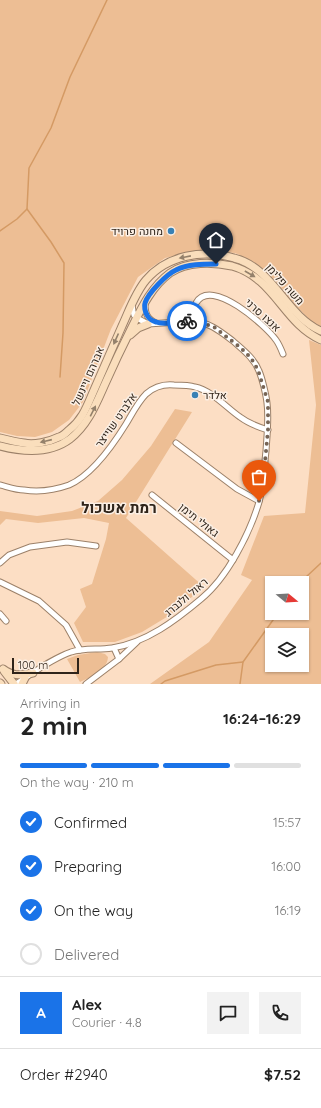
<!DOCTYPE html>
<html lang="en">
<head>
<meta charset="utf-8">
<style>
	body { margin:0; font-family:Quicksand,Heebo,sans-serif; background:#f2f2f2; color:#222; height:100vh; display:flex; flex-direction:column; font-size:15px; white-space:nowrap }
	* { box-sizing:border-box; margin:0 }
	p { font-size:13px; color:#767676 }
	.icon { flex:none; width:22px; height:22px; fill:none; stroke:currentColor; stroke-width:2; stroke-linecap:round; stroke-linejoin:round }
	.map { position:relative; height:684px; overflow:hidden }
	.panel { display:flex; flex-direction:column; background:#fff; flex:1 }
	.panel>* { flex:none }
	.needle { width:26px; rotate:108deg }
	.fabs { position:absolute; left:265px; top:576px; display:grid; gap:8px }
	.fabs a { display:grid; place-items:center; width:44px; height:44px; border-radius:0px; background:#fff; box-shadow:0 1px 3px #0004; font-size:20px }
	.scale { position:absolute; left:12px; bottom:10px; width:67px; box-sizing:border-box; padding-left:4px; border:2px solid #2f241a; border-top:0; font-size:11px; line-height:14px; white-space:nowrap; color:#2f241a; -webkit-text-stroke:3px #fbefe4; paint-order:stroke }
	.pin { position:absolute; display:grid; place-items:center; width:34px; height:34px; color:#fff; margin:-41px -17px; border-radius:50% 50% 50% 0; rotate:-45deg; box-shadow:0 0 4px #0007 }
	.pin .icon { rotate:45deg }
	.courier { position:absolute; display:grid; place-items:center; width:40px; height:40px; margin:-20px; border:3px solid #1a73e8; border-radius:50%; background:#fff; color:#222; box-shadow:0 1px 5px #0007 }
	.head em { font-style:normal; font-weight:700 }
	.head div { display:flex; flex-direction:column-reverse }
	.head { display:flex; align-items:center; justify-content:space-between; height:68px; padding:0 20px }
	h1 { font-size:26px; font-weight:700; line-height:30px }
	.bar { display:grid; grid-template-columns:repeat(4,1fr); gap:6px 4px; align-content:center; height:48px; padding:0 20px }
	.bar i { height:5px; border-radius:3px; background:#e0e0e0 }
	.bar .current { background:#1a73e8 }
	.bar p { grid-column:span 4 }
	.line { display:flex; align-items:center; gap:10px; padding:0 20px; border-top:1px solid #e0e0e0 }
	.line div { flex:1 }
	.round { display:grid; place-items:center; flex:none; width:42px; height:42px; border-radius:0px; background:#f2f2f2 }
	ol { padding:0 20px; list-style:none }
	li { display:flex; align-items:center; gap:12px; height:44px }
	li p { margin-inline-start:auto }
	li .icon { padding:4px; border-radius:50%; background:#1a73e8; color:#fff; stroke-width:4 }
	li:last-child { color:#767676 }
	li i { width:22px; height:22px; border:2px solid #e0e0e0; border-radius:50% }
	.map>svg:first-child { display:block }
	.green { fill:#edbe94; fill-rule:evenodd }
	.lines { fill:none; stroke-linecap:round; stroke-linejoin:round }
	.stream { stroke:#d49a64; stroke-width:1.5 }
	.minor-casing { stroke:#9c8169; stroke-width:7 }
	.secondary-casing { stroke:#9c8169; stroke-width:9 }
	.minor { stroke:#fff; stroke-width:5 }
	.secondary { stroke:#fadebc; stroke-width:7 }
	.oneway { fill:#94816b }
	.done { stroke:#776556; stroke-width:4; stroke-dasharray:0 7.2 }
	.route { stroke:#1a73e8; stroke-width:5 }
	.poi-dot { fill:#3881b5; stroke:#fbefe4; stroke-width:1.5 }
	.labels { text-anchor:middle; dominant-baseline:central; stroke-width:3; stroke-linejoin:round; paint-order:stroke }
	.poi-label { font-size:11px; fill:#2f241a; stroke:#fbefe4; text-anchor:end }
	.street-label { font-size:11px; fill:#2f241a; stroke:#fbefe4 }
	.district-label { font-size:15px; font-weight:bold; fill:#2f241a; stroke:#fbefe4 }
</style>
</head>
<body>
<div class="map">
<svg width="321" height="684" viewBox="0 0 321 684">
	<rect width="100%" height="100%" fill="#fcdec4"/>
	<g class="green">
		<path d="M0,0H321V326L313,323L296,306L276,281L255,264L238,254L225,251L190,252L165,258L138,277L111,329L83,402L69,420L52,432L35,437L17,436L0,432Z"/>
		<path d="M309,340L321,345V684H150L209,642L252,580L241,575L264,516L305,513L316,405ZM272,583H302V613H272ZM272,635H302V665H272Z"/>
		<path d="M175,409L192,412L126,518L204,587L170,615L142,632L115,642H83L74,623L86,607L80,589L92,584L106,539L109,523L84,518L38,523L6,519L0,525V511L37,516L72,511L98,501L122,480L151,446Z"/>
		<path d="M97,652L105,654L108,657C107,671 91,677 80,682L67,659L78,655Z"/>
	</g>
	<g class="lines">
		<g class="stream">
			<path d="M27,209L51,242L64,263L63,333L60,377"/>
			<path d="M0,231L17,219L27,209L29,168L51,128L70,77L107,0"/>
			<path d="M301,583L306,577L321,563"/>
			<path d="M161,684L165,681L216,665L243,662"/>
			<path d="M240,684L243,662L278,613"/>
		</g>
		<g class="minor-casing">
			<g id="minor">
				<path d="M145,304C145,313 147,319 156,323"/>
				<path d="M193,321C194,315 193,308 196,303C211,276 266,326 276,340C279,344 281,349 283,354"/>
				<path d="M176,443L237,489L259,501"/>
				<path d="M0,485C8,487 16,490 24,490C38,492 55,490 69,485C92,475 113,445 126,424C132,414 138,402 146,394C154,387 164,384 174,385C181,385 189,385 195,387C211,390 227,408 240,417C248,423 258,427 268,430"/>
				<path d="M152,495L233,560"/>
				<path d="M0,563L9,555L30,547L67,542L96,546"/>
				<path d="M0,582L39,601L66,625L80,650"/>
				<path d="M0,614L6,621"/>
				<path d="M119,659L137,642"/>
				<path d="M16,684C33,673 51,659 71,652C84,648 98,650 112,648C146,643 176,620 201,599C227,578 250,533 259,502C264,485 264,468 266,451C267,435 269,418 267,403C266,394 262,378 259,371C254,358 243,350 233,341C221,332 209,322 193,321L148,324L137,318L134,315L133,311L132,305"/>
				<path d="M86,684L119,659L114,648"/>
			</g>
		</g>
		<g class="secondary-casing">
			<g id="secondary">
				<path d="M130,335L138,328L148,324"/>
				<path d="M0,438C8,440 16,442 24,443C34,445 49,442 59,437C63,436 66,433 69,430C83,419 87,406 94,390C103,369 113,347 122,326C129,311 135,293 146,280C167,255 203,249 234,258C274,268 285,315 321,331"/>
				<path d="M0,446C23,452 50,454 70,439C88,425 96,404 105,384C113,366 122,347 131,329C141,309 151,287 170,273C187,261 213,262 232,266C275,278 283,323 321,340"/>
				<path d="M3,669C14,677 20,675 33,673"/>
				<path d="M4,671L14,684"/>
				<path d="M0,683L1,684"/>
				<path d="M22,684L25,678"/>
			</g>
		</g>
		<use href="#minor" class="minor"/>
		<use href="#secondary" class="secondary"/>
	</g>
	<defs><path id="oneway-solid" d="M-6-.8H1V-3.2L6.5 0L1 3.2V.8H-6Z"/></defs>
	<g class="oneway">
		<use href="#oneway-solid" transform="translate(185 257) rotate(169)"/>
		<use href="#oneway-solid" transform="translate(250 274) rotate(30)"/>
		<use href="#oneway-solid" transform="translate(116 339) rotate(114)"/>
		<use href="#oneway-solid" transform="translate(93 411) rotate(-63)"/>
		<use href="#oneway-solid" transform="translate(46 441) rotate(167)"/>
	</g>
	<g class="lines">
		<path class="done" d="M187,321L200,322L214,327L241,348L251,358L258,370L268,402V430L263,483L259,501"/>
		<path class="route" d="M187,321C178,322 164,325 156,322C152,321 149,319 147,315C145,312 144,306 145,303C148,293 167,274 176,270C188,264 203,264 216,264"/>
	</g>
	<g class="poi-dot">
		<circle cx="171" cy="231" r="4"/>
		<circle cx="195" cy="395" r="4"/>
	</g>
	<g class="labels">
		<g class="poi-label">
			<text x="163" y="231">מחנה פרויד</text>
			<text x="203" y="395" text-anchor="start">אלדר</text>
		</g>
		<g class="street-label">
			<text transform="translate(285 284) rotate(48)">משה פלימן</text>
			<text transform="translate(263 315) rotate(42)">אנצו סרני</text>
			<text transform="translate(88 376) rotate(-66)">אברהם ויינשל</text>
			<text transform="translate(116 420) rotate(-55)">אלברט שוייצר</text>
			<text transform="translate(199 520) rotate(38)">גאולי תימן</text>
			<text transform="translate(186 597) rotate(-40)">ראול ולנברג</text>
		</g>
		<g class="district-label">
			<text x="119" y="507">רמת אשכול</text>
		</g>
	</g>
</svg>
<div class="fabs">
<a><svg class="needle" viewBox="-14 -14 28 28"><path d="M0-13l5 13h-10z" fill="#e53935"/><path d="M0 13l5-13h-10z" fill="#767676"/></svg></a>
<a><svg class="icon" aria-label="layers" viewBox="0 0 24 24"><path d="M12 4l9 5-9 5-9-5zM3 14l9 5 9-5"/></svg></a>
</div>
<div class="scale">100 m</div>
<div class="pin" style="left:259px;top:501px;background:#ea580c"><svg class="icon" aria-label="bag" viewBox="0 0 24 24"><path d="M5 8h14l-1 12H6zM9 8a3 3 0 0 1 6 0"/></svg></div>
<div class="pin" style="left:216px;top:264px;background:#1f2937"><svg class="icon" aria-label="home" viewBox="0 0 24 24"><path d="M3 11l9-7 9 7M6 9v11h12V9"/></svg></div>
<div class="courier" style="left:187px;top:321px"><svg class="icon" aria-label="bike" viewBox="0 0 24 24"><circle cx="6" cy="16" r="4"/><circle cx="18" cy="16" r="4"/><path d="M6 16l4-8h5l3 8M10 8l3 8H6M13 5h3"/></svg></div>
</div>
<section class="panel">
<div class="head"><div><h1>2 min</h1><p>Arriving in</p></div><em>16:24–16:29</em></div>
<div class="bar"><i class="current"></i><i class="current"></i><i class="current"></i><i></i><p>On the way · 210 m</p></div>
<ol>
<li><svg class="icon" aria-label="check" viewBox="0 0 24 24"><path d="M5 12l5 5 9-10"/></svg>Confirmed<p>15:57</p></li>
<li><svg class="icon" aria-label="check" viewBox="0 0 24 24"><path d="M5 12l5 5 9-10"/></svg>Preparing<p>16:00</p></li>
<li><svg class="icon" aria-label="check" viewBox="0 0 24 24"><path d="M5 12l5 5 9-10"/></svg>On the way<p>16:19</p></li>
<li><i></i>Delivered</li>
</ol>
<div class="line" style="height:72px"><b class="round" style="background:#1a73e8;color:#fff">A</b><div><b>Alex</b><p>Courier · 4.8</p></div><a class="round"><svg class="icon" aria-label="chat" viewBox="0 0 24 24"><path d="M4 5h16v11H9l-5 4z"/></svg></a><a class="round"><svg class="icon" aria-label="phone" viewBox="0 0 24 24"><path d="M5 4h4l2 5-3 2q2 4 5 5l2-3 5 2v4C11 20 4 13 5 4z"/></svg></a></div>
<div class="line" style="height:52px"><div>Order #2940</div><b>$7.52</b></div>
</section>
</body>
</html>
